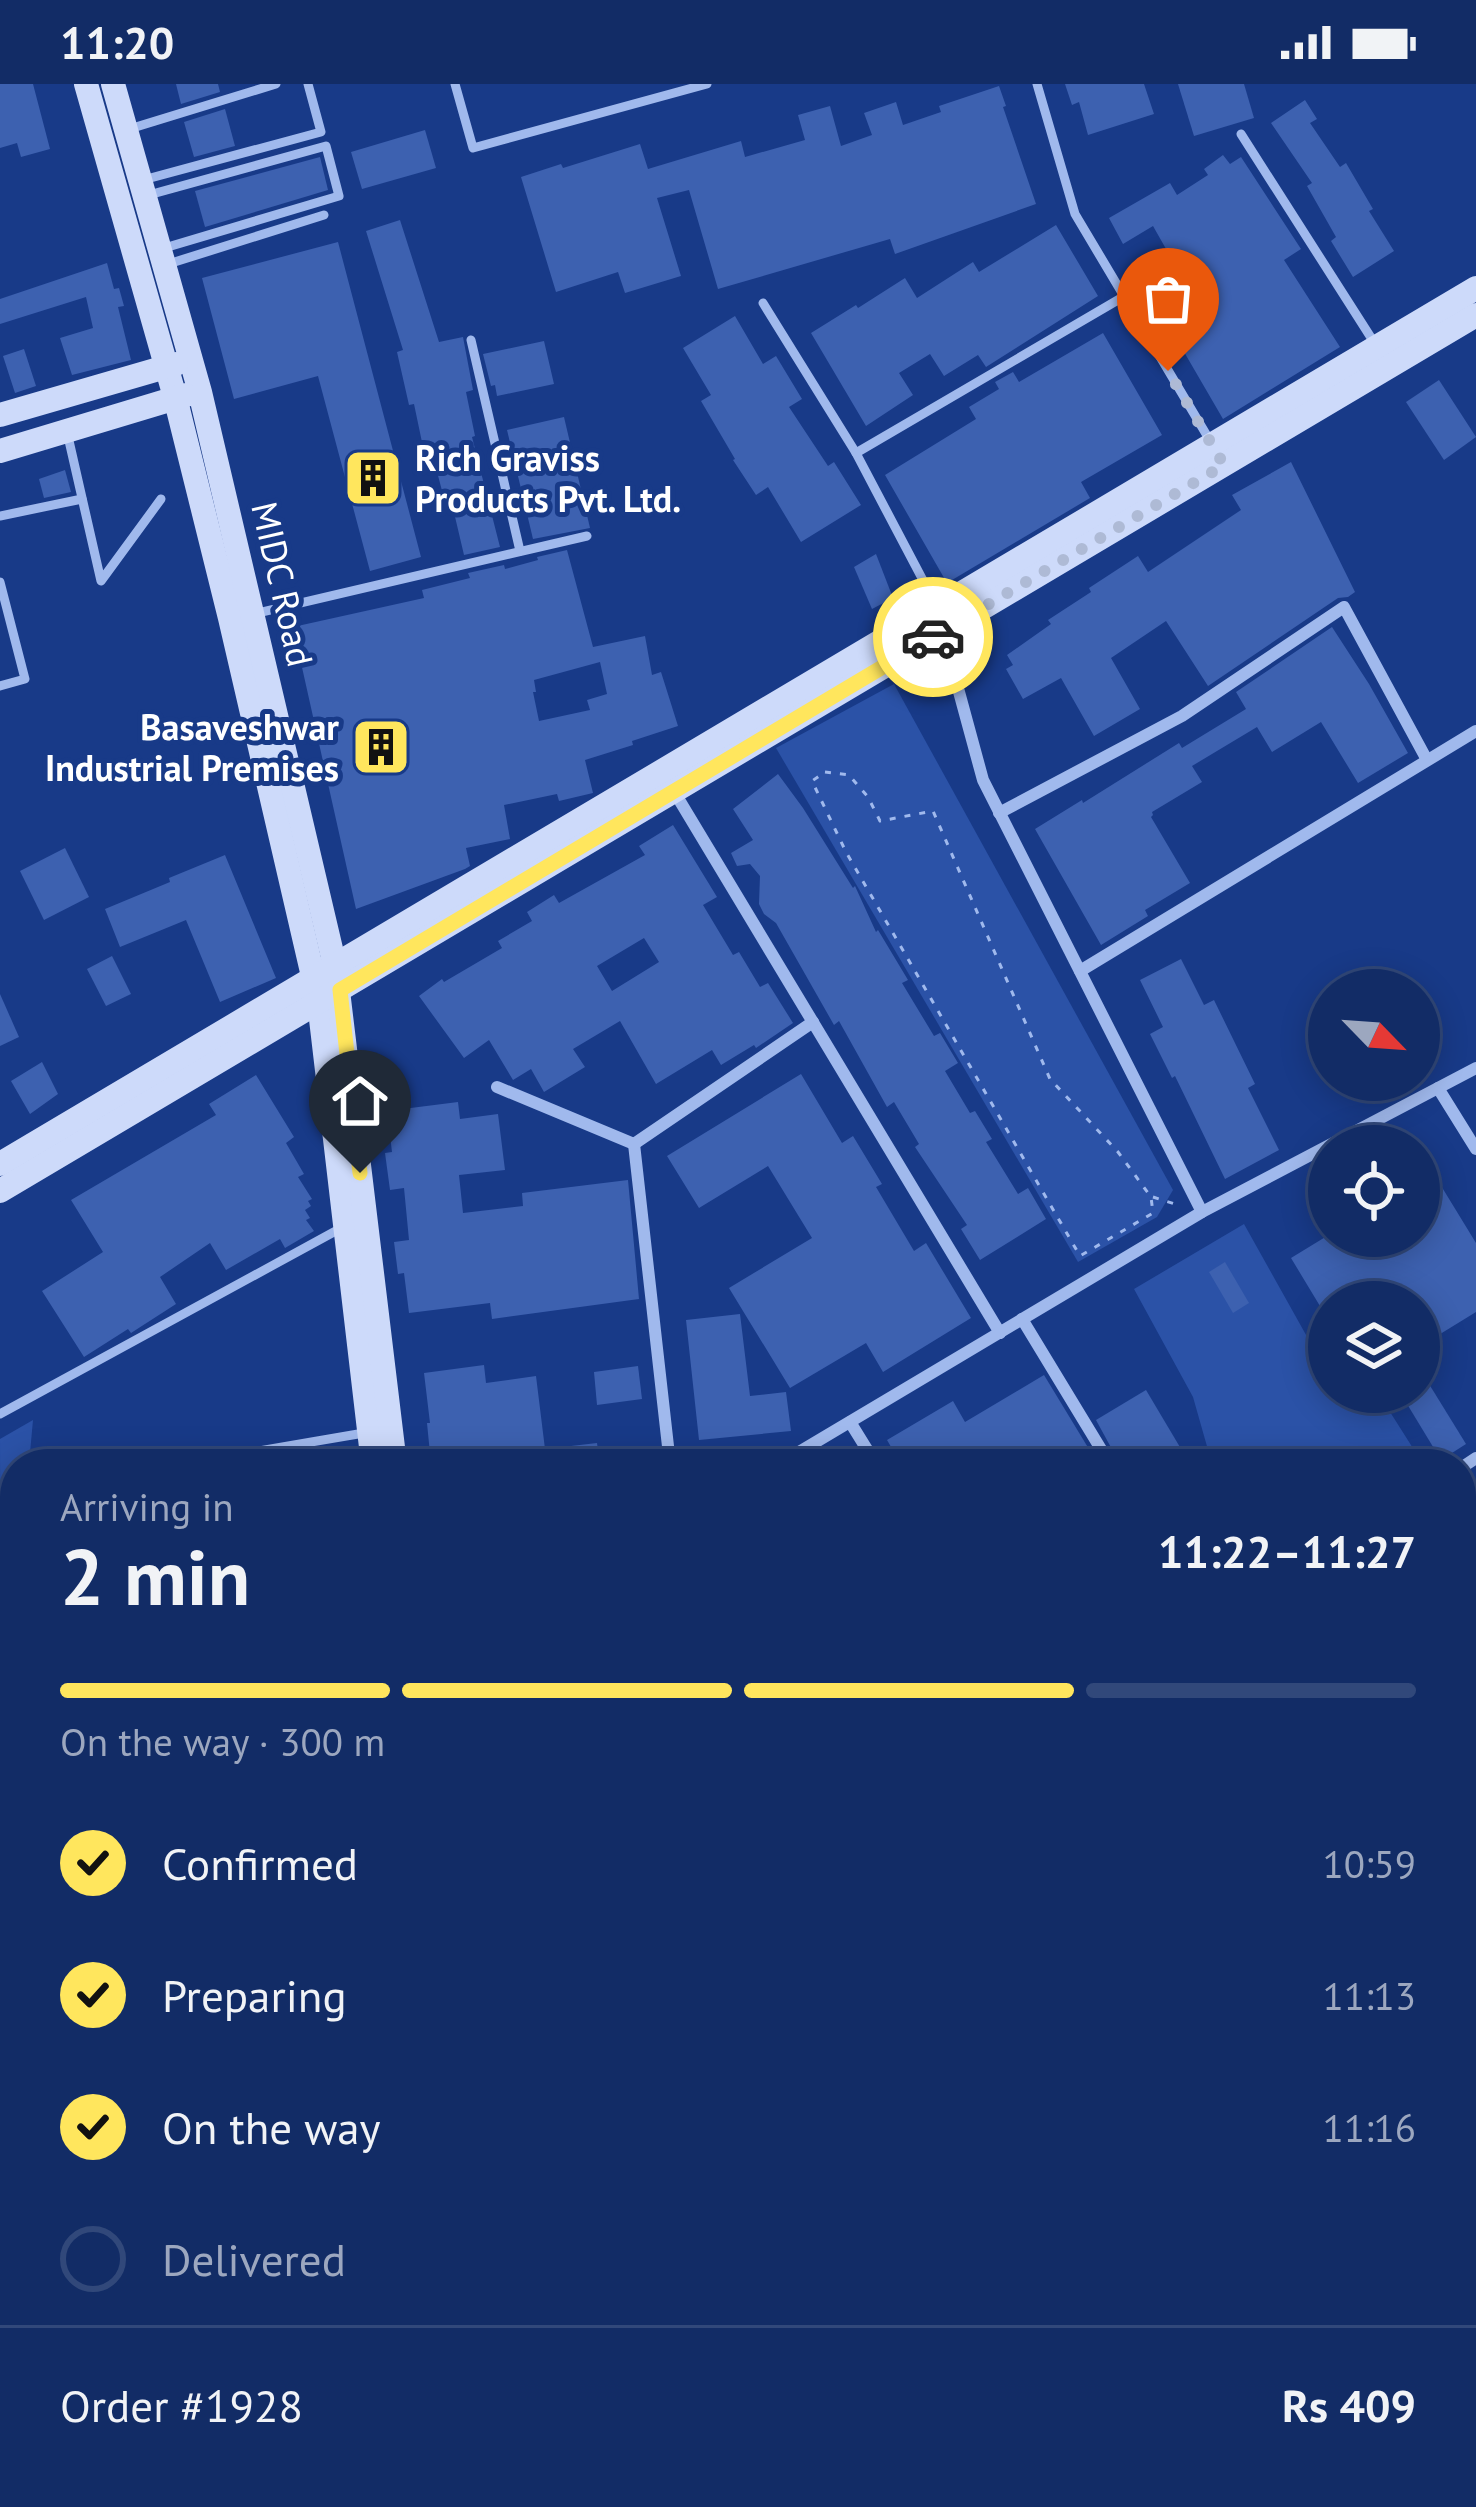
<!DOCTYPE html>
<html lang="en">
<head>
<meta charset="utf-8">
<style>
	body { margin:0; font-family:"PT Sans",sans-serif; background:#1b346c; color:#f1f3f6; height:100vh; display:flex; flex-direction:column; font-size:45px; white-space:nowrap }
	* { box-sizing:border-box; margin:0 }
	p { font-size:39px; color:#9ca7bf }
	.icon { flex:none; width:66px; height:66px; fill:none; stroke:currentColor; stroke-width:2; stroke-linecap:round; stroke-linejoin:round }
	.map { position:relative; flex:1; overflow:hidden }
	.sheet { position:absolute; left:0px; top:1365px; width:1476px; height:1059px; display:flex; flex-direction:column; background:#122c66; border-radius:48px 48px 0 0; box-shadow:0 6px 30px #0003,0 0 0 3px #31487a }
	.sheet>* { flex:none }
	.needle { width:78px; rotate:115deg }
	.tools { position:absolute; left:1308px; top:885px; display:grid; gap:24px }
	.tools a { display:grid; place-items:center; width:132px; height:132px; border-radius:50%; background:#122c66; box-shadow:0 6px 30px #0003,0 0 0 3px #31487a; font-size:60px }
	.pin { position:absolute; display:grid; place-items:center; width:102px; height:102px; color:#fff; margin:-123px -51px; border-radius:50% 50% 50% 0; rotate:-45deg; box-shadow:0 0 12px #0007 }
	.pin .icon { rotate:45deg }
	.courier { position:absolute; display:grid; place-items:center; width:120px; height:120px; margin:-60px; border:9px solid #ffe65d; border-radius:50%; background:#fff; color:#222; box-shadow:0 3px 15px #0007 }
	.overview em { font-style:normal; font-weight:700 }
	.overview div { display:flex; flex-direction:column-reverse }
	.overview { display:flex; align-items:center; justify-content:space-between; height:204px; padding:0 60px }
	h1 { font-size:78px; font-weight:700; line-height:90px }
	.bar { display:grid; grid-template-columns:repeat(4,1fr); gap:18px 12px; align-content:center; height:144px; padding:0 60px }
	.bar i { height:15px; border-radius:9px; background:#31487a }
	.bar .selected { background:#ffe65d }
	.bar p { grid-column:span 4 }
	.line { display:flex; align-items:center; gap:30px; padding:0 60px; border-top:3px solid #31487a }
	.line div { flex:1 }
	ol { padding:0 60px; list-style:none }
	li { display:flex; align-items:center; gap:36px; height:132px }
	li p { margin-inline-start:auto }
	li .icon { padding:12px; border-radius:50%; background:#ffe65d; color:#111; stroke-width:4 }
	li:last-child { color:#9ca7bf }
	li i { width:66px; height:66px; border:6px solid #31487a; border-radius:50% }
	.status { display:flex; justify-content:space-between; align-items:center; height:84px; padding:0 60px; background:#122c66; direction:ltr }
	.status svg { height:33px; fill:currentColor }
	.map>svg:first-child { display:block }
	.green { fill:#2b52a7 }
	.building { fill:#3d61b0; fill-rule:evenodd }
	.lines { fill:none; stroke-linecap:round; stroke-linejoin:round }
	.path { stroke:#a0b9ed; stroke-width:3; stroke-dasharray:6 9; stroke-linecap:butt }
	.lane { stroke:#a0b9ed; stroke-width:9 }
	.street { stroke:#a0b9ed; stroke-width:12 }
	.secondary { stroke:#cddafa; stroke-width:24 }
	.done { stroke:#aebad5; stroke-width:12; stroke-dasharray:0 21.6 }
	.route { stroke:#ffe65d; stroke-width:15 }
	.labels { text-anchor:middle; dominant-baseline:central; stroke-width:10; stroke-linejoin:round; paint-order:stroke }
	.poi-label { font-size:36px; font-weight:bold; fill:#fff; stroke:#183a88; text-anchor:start }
	.street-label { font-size:36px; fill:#fff; stroke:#183a88 }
</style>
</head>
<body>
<div class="status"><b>11:20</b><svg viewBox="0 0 49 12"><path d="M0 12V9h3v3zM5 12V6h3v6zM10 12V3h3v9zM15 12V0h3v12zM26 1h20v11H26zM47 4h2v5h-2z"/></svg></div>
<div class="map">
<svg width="1476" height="2423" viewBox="0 0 1476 2423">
	<rect width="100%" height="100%" fill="#183a88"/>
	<g class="green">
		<path d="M894,600L1173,1106L1157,1133L1078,1178L776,664Z"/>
		<path d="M1244,1140L1329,1292V1308H1338L1348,1326L1378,1309L1423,1380H1212L1193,1313L1134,1205Z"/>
		<path d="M33,1336L29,1380H15V1888L1,1898L0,1355Z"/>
		<path d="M1461,1441L1476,1466V1986L1474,1983L1461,1990Z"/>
		<path d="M220,2409H348L354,2423H226Z"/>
	</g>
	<g class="building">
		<path d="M0,0H33L50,65L21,73L17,59L0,64Z"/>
		<path d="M176,0H218L220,8L181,20Z"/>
		<path d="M1065,0H1144L1154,30L1088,51L1079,18L1072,21Z"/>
		<path d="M1178,0H1244L1254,34L1194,52Z"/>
		<path d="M999,2L1006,22L1003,23L1036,120L895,170L890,155L718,205L689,106L657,114L681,192L625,209L618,188L556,208L521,93L561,80L563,84L640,60L648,85L741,57L745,73L805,56L798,31L830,22L841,62L872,51L864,29L896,18L903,41L941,28L939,22Z"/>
		<path d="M1305,16L1317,35L1310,39L1340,83L1346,79L1373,125L1369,127L1394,167L1353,193L1331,157L1336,153L1307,102L1312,99L1271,39Z"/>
		<path d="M225,25L235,62L194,73L184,38Z"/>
		<path d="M425,46L436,84L362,105L351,68Z"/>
		<path d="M1223,71L1230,80L1241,73L1301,165L1284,176L1340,263L1223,335L1180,261L1140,202L1174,179L1153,142L1123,160L1109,134L1170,99L1177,111L1208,91L1204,85Z"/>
		<path d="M320,73L328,106L205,143L195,107Z"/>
		<path d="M400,136L439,258L463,253L473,306L466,308L475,352L472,353L500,463L464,471L452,420L446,422L430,361L423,363L414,320L409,321L397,268L403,266L366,147Z"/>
		<path d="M1056,141L1098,212L986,283L978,271L944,292L930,270L899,289L913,311L866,342L811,249L856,221L858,224L905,194L917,214L973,178L979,188Z"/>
		<path d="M338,158L421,473L370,487L318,292L234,315L202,194Z"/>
		<path d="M107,179L114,205L119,204L124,222L118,223L131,276L72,291L60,254L93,244L86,213L0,240V215Z"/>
		<path d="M735,232L763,280L776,272L802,315L789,323L828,382L834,378L861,421L801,458L768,403L756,411L733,376L735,375L701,317L711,311L683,264Z"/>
		<path d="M1103,249L1162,351L1081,398L1090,414L947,499L885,391L976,335L969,323L999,305L995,298L1013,288L1019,298Z"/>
		<path d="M544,257L554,300L497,312L495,301L491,302L483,270Z"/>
		<path d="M24,265L36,302L15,309L3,272Z"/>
		<path d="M1439,296L1476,353L1444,376L1406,318Z"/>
		<path d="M564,333L590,444L533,455L507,346Z"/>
		<path d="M1291,378L1355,508L1348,513L1338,514L1208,602L1166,537L1111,574L1140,625L1094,652L1061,594L1023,615L1006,585L1013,581L1007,571L1051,540L1048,536L1091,508L1089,504L1138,472L1148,488L1241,426L1232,411Z"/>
		<path d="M65,386L71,408L44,414L39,395Z"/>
		<path d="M567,466L593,563L645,552L652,591L661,588L678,642L632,657L633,661L585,676L593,709L559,717L557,710L504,721L510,755L466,764L470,782L465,785L356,825L293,543L424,514L422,506L470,494L468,489L504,481L505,485L538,476L537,473ZM600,578L607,610L587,616L590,626L539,637L533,608H536L534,596Z"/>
		<path d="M876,470L893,514L872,525L854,483Z"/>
		<path d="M1332,543L1369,600L1408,669L1358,699L1321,638L1272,668L1257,643L1192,682L1202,698L1152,728L1153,731L1151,733L1190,799L1145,826L1148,832L1101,861L1035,745L1082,716L1083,719L1179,659L1182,664L1246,625L1236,608Z"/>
		<path d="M778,690L803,724L853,804L855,802L876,848L878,846L908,896L902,899L934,952L940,949L958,979L945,987L970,1029L975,1027L992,1055L986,1058L1018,1110L1028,1104L1046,1135L980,1176L961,1145L967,1141L915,1063L919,1060L894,1018L887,1023L839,937L834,941L776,839L764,830L759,820L760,792L750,780L737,782L731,769L753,756L733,725Z"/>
		<path d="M673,741L717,813L703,821L733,871L739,868L760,903L768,899L793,939L756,964L754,961L721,981L712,966L656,1000L620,937L573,965L585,983L544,1008L531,985L513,996L489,956L464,974L419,912L442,895L444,898L502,864L498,857L532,837L527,828L554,811L559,819L645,771L639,762ZM644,854L659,878L612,907L597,882Z"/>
		<path d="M65,764L89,813L44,836L20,787Z"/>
		<path d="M225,771L276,894L220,918L186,836L120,863L105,825L170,798L169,794Z"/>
		<path d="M112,872L131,910L106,922L87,885Z"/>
		<path d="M1181,875L1204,921L1214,916L1255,1000L1248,1004L1279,1066L1225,1095L1175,992L1172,994L1150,950L1163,943L1140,896Z"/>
		<path d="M0,910L19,953L0,962Z"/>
		<path d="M42,978L58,1010L30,1030L11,997Z"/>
		<path d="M801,990L842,1059L853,1052L882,1100L876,1103L914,1167L926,1159L971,1234L883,1288L866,1259L790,1304L729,1204L812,1154L768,1082L699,1124L667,1072Z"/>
		<path d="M256,991L294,1053L286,1059L304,1090L298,1093L312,1115L308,1117L311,1122L305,1126L310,1134L306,1136L314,1147L285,1164L280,1155L226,1186L210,1159L160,1193L176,1220L131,1249L128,1245L84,1273L42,1207L103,1168L71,1116L216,1031L209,1020Z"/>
		<path d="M458,1018L460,1035L498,1030L505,1086L459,1091L463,1129L523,1122L522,1109L628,1096L639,1215L492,1235L490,1219L409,1229L404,1189L398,1190L394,1158L409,1156L404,1104L390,1106L385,1069L392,1068L387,1027Z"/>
		<path d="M1432,1087L1476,1159V1228L1419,1263V1218H1329V1237L1291,1174L1327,1152H1419V1095Z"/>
		<path d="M1225,1178L1249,1219L1233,1229L1209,1188Z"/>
		<path d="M740,1230L750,1312L786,1308L791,1347L699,1356L686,1236Z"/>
		<path d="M484,1281L486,1299L536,1292L545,1365L597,1359L600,1380H431L427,1339H430L424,1289Z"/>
		<path d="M638,1282L642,1315L597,1321L594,1288Z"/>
		<path d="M1044,1291L1098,1380H901L887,1356L953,1317L965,1338Z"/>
		<path d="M1429,1300L1466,1360L1441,1376L1404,1315Z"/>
		<path d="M1146,1306L1190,1380H1120L1096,1336Z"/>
		<path d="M0,1974L15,1985V2115L0,2134Z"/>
		<path d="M1476,1995V2036L1468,2041L1476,2056V2101L1461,2109V2003Z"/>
		<path d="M1476,2246V2301L1461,2272V2254Z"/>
		<path d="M15,2267V2386L0,2404V2283Z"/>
	</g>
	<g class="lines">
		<g class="path">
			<path d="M825,688L849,691L868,713L880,737L933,727L1050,995L1118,1068L1151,1113L1153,1129L1080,1172L846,768L812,697Z"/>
			<path d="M1153,1113L1178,1121"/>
		</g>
		<g class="lane">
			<path d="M455,0L473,64L707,0"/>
			<path d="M1037,0L1075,130L1212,360"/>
			<path d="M126,46L276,0"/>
			<path d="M1241,50L1377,263"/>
			<path d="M143,96L321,48L308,0"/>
			<path d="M145,112L326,62L339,112L161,165"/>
			<path d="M165,181L324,131"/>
			<path d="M763,219L856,369L935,519"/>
			<path d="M471,256L520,467"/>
			<path d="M67,348L101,497L161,415"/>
			<path d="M856,369L1123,213"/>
			<path d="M0,432L82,415"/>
			<path d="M0,498L25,595L0,602"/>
			<path d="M253,530L587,452"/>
			<path d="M0,1330L343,1143"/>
			<path d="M182,1380L364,1349"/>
			<path d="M0,1919L15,1907"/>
			<path d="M0,2199L15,2211"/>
		</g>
		<g class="street">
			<path d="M943,549L983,696L1202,1128"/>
			<path d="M672,704L1000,1249"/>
			<path d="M999,729L1182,632L1344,523L1427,676"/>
			<path d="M1080,887L1476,647"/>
			<path d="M497,1003L634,1060"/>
			<path d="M1438,1004L1476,1065"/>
			<path d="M634,1060L670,1380"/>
			<path d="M634,1060L813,938"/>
			<path d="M1022,1235L1110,1380"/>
			<path d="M850,1338L876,1380"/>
			<path d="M779,1380L1202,1128L1476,984"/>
			<path d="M1461,1384L1476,1374"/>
			<path d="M1461,2331L1476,2323"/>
			<path d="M623,2423L656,2409"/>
			<path d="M1289,2423L1316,2409"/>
		</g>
		<g class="secondary">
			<path d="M86,0L175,313L230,534L319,918L373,1380"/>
			<path d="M113,0L200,308L335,882L395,1380"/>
			<path d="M0,331L176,280"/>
			<path d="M0,367L186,311"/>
			<path d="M0,1080L1476,204"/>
			<path d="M0,1107L1476,231"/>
			<path d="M561,2409L566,2423"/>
			<path d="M582,2409L588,2423"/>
		</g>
	</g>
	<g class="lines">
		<path class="done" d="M933,553L1224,381L1168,287"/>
		<path class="route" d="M360,1089L340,906L933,553"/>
	</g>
	<defs>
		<g id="building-square" transform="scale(3)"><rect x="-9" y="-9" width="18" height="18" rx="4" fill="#ffe65d" stroke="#183a88"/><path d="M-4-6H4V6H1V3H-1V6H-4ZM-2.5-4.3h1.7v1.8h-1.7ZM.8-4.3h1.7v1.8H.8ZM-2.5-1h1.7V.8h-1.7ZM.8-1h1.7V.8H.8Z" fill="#111"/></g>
	</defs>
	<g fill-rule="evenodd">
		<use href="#building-square" x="373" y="394"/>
		<use href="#building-square" x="381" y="663"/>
	</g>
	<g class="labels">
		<g class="poi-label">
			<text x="415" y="373">Rich Graviss<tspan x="415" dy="41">Products Pvt. Ltd.</tspan></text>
			<text x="339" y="642" text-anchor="end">Basaveshwar<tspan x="339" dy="41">Industrial Premises</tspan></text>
		</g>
		<g class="street-label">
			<text transform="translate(283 500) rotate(77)">MIDC Road</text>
		</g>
	</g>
</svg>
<div class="tools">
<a><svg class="needle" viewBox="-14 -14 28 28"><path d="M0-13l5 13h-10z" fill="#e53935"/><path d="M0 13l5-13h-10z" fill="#9ca7bf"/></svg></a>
<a><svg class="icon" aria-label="locate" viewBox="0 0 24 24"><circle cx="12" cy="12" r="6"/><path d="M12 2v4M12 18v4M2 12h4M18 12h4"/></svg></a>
<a><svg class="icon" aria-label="layers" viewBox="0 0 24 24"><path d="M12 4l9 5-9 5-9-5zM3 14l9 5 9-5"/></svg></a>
</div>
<div class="pin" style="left:1168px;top:287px;background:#ea580c"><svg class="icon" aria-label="bag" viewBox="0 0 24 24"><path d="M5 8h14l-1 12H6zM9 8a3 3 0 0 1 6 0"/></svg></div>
<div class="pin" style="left:360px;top:1089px;background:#1f2937"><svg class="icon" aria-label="home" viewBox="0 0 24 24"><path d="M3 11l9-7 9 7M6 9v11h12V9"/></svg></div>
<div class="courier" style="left:933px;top:553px"><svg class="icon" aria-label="car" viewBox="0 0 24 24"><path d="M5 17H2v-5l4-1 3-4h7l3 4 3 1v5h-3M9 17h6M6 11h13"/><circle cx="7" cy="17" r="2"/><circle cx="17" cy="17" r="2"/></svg></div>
<section class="sheet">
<div class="overview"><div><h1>2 min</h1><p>Arriving in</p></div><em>11:22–11:27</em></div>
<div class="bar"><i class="selected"></i><i class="selected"></i><i class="selected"></i><i></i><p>On the way · 300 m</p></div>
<ol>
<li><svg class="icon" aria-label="check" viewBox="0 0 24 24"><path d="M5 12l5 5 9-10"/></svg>Confirmed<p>10:59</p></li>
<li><svg class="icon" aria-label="check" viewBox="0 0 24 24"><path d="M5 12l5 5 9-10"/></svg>Preparing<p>11:13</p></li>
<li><svg class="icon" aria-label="check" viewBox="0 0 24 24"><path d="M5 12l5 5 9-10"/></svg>On the way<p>11:16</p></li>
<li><i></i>Delivered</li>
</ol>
<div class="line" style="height:156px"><div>Order #1928</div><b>Rs 409</b></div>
</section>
</div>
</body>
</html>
